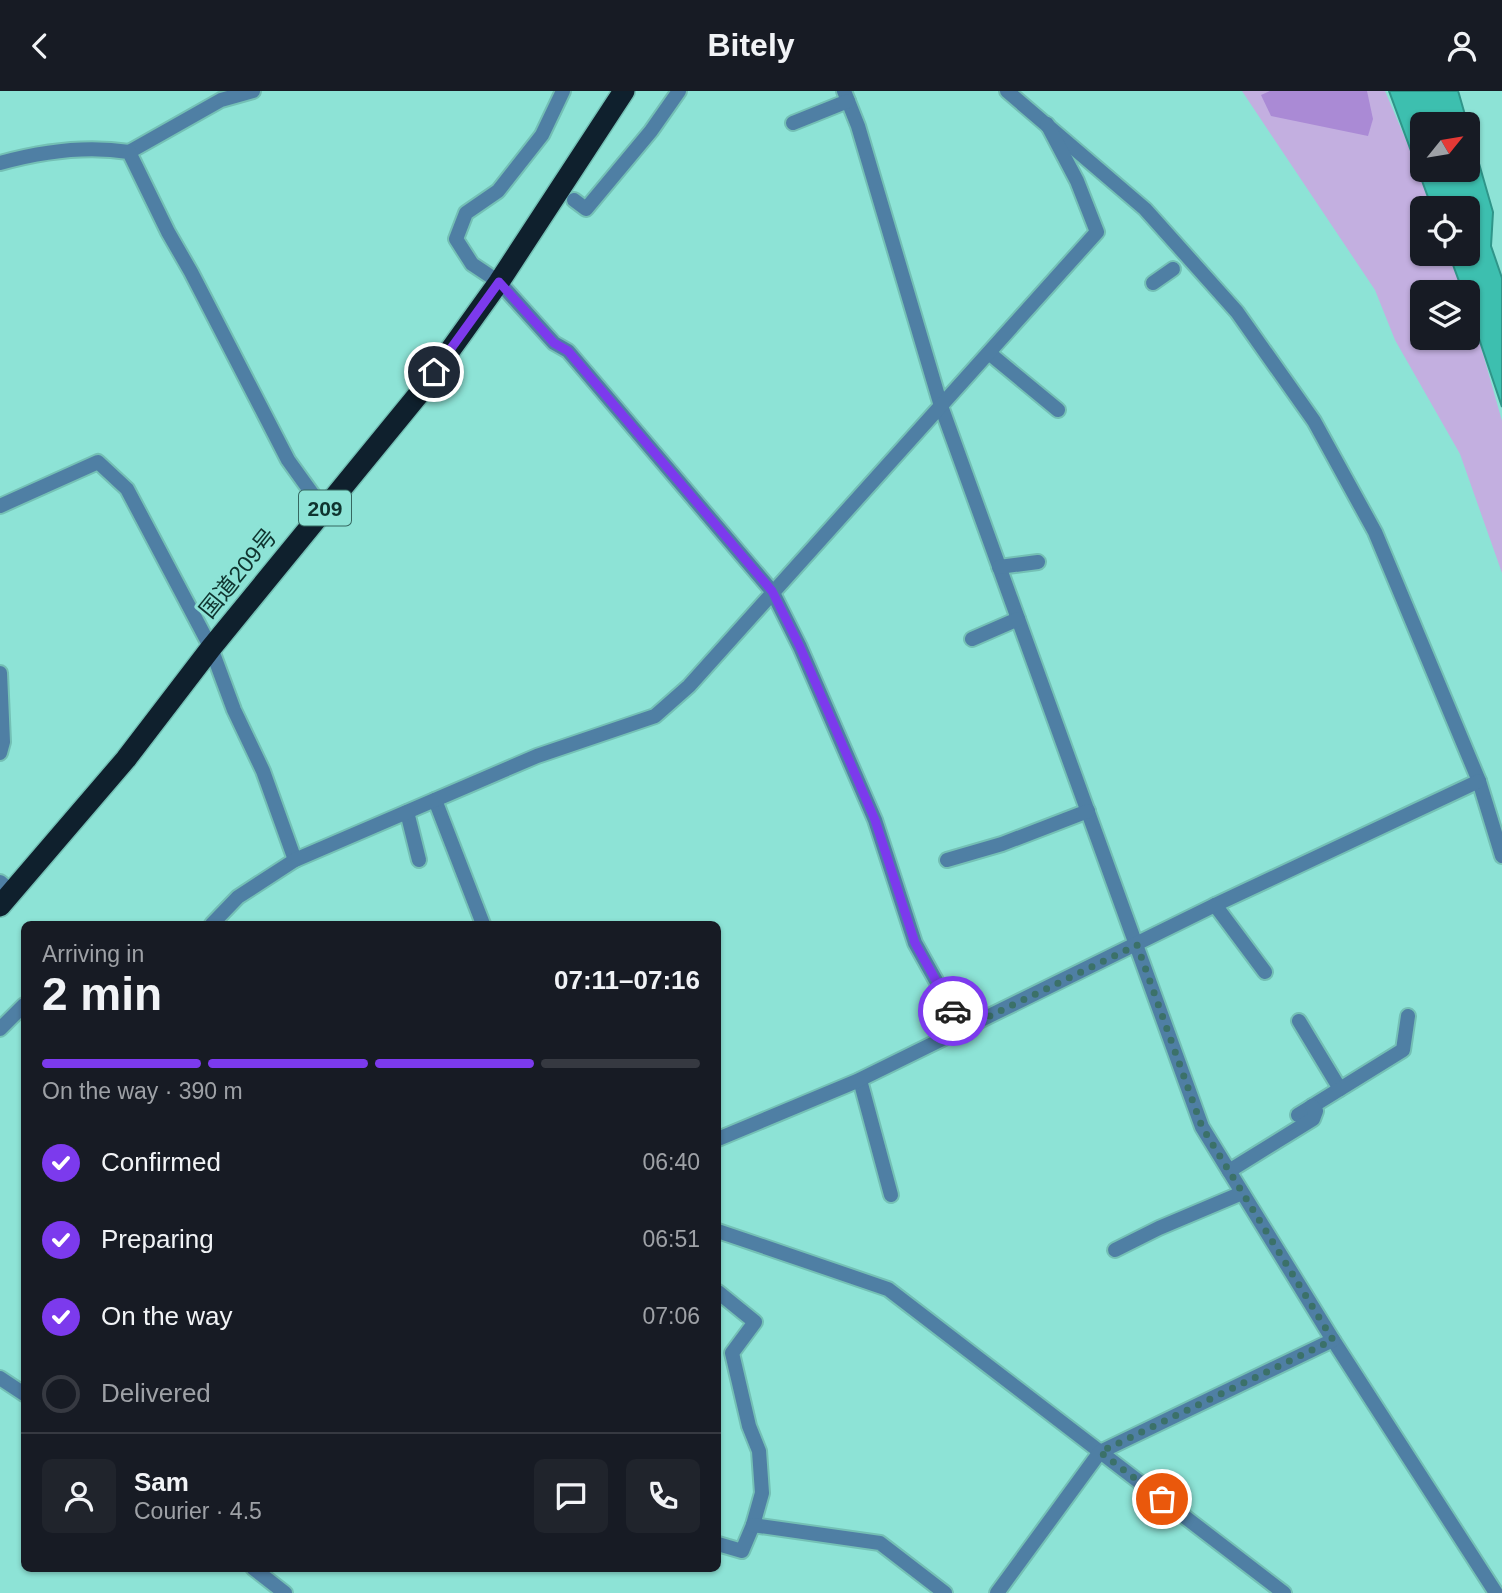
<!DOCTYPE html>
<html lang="en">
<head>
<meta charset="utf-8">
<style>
	body { margin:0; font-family:Helvetica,"Noto Sans JP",sans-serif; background:#20242c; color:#f1f3f6; height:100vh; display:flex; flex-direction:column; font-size:26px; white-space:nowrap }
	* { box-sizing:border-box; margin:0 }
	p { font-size:23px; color:#9ea1a6 }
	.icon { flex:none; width:38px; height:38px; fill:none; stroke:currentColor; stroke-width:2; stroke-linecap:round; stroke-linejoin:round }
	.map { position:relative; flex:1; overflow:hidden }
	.sheet { position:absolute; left:21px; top:830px; width:700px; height:651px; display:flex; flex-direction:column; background:#171b24; border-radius:10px; box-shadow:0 2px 5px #0004 }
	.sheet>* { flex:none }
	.needle { width:46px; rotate:60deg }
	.tools { position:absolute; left:1410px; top:21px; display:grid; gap:14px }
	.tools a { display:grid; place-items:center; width:70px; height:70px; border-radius:10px; background:#171b24; box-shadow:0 2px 5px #0004; font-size:35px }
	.pin { position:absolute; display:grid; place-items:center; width:60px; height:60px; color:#fff; margin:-30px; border:4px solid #fff; border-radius:50%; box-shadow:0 2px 7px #0007 }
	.courier { position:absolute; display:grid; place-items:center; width:70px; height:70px; margin:-35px; border:5px solid #7c3aed; border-radius:50%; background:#fff; color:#222; box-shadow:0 2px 9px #0007 }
	.summary em { font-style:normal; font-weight:700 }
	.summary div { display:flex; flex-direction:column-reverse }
	.summary { display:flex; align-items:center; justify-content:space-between; height:119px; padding:0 21px }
	h1 { font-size:46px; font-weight:700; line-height:52px }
	.bar { display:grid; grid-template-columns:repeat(4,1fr); gap:10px 7px; align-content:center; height:84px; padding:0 21px }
	.bar i { height:9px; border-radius:5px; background:#363941 }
	.bar .on { background:#7c3aed }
	.bar p { grid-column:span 4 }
	.line { display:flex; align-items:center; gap:18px; padding:0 21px; border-top:2px solid #363941 }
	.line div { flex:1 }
	.round { display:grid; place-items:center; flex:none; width:74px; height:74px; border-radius:10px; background:#20242c }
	ol { padding:0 21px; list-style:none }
	li { display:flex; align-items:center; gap:21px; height:77px }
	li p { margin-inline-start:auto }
	li .icon { padding:7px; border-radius:50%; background:#7c3aed; color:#fff; stroke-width:4 }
	li:last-child { color:#9ea1a6 }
	li i { width:38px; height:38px; border:4px solid #363941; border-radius:50% }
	header { display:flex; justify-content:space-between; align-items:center; height:91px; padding:0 21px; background:#171b24; font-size:32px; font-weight:700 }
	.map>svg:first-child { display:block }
	.green { fill:#c3afe0 }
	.forest { fill:#aa8ad5 }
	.water { fill:#3dbfaf; stroke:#2f9589; stroke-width:2; fill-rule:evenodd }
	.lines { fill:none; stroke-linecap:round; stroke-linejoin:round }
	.street-casing { stroke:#74c0b5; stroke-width:18 }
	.highway-casing { stroke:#74c0b5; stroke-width:24 }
	.street { stroke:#4f7fa4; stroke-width:14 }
	.highway { stroke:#0f202d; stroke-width:21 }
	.done { stroke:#3b7169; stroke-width:7; stroke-dasharray:0 12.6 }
	.route { stroke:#7c3aed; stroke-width:9 }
	.labels { text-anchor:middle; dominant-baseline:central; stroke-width:6; stroke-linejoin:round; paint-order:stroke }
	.shield { fill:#8de3d6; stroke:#356861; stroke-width:2 }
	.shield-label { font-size:21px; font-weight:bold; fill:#0f342f }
	.street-label { font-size:23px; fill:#0f342f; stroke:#8de3d6 }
</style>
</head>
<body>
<header><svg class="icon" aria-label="back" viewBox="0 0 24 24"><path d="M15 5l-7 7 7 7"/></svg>Bitely<svg class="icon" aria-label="person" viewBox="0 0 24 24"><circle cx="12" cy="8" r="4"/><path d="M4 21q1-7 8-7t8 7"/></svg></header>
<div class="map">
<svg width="1502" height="1502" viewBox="0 0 1502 1502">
	<rect width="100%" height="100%" fill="#8de3d6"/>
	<path class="green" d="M1242,0H1385L1435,117H1423V163H1455L1466,201H1423V247H1468V210L1502,330V482L1460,363L1395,249L1375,199Z"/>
	<path class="forest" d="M1270,0H1367L1373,28L1368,45L1271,25L1261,4Z"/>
	<path class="water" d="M1389,0H1458L1459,3L1493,121L1491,155L1502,187V316L1468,215V201H1463L1449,163H1468V117H1432ZM1423,33H1468V79H1423Z"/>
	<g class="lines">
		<g class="street-casing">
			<g id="street">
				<path d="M563,0L542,44L498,100L466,122L456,148L472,173L499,191L554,252L568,260L772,500L800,556L875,729L915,852L963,938"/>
				<path d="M844,0L858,35L941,315L1202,1036L1333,1249L1496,1502"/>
				<path d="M1007,0L1145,118L1237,221L1314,330L1375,441L1479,690L1502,765"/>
				<path d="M793,32L848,10"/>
				<path d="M129,61L221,9L253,0"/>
				<path d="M0,72C43,60 85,54 129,61L168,141L191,181L288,369L324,419"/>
				<path d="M574,109L586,118L651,40L679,0"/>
				<path d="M1153,192L1173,178"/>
				<path d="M989,262L1058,319"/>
				<path d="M0,415L98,371L127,398L211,557L234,619L263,680L295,769"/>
				<path d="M999,476L1038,471"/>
				<path d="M972,548L1018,528"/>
				<path d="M0,582L3,651L0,662"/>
				<path d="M435,709L483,833"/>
				<path d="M407,721L419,769"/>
				<path d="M947,769L1002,753L1088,720"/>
				<path d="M0,791L12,801"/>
				<path d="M1215,814L1265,881"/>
				<path d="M212,833L238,806L295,769L537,665L655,625L689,595L1097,141L1077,90L1047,33"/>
				<path d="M1299,930L1340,998"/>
				<path d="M0,938L24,914"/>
				<path d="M860,989L891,1104"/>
				<path d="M1298,1024L1403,959L1408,925"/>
				<path d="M718,1048L857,990L1215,814L1479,690"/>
				<path d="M1229,1080L1313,1028L1316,1020L1312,1015"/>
				<path d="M718,1140L888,1198L1284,1502"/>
				<path d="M1115,1159L1159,1137L1242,1102"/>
				<path d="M718,1201L755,1231L732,1262L749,1335L759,1360L762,1402L753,1434L742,1460L718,1453"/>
				<path d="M0,1287L24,1303"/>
				<path d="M753,1434L880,1452L945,1502"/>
				<path d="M253,1477L285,1502"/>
				<path d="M997,1502L1100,1361L1333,1249"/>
			</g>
		</g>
		<g class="highway-casing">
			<path id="highway" d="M0,815L126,668L211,557L418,304L499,191L624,0"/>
		</g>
		<use href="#street" class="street"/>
		<use href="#highway" class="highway"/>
	</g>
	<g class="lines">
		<path class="done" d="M953,920L963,938L1137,854L1202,1036L1333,1249L1100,1361L1162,1408"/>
		<path class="route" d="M434,281L499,191L554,252L568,260L772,500L800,556L875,729L915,852L953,920"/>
	</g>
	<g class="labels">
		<rect class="shield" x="299" y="399.5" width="52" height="35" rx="5"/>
		<g class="shield-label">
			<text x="325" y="417">209</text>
		</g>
		<g class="street-label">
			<text transform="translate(238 482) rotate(-51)">国道209号</text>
		</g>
	</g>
</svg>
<div class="tools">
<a><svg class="needle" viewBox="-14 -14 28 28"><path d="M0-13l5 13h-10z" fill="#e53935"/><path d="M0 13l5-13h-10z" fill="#9ea1a6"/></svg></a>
<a><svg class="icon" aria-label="locate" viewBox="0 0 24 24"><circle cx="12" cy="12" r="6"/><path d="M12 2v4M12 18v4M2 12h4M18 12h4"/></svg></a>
<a><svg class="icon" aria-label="layers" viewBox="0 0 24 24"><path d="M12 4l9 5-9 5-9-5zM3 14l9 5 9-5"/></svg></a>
</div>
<div class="pin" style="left:1162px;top:1408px;background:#ea580c"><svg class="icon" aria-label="bag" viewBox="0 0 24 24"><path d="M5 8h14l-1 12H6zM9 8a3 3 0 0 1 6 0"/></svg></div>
<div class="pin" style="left:434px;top:281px;background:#1f2937"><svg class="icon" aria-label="home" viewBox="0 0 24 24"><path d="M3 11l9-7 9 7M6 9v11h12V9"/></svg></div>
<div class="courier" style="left:953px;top:920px"><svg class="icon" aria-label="car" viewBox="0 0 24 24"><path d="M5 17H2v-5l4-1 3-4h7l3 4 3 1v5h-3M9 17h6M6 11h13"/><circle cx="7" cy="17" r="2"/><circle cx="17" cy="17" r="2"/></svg></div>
<section class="sheet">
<div class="summary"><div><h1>2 min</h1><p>Arriving in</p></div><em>07:11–07:16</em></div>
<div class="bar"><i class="on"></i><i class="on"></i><i class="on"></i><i></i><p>On the way · 390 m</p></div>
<ol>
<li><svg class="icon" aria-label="check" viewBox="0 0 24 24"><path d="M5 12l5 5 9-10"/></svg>Confirmed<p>06:40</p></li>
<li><svg class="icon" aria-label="check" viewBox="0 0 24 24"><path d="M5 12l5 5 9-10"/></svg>Preparing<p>06:51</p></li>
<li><svg class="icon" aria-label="check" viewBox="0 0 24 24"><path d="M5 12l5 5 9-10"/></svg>On the way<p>07:06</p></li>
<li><i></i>Delivered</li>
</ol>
<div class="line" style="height:126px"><a class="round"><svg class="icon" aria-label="person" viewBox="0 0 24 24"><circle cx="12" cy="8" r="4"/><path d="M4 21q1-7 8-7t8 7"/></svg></a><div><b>Sam</b><p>Courier · 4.5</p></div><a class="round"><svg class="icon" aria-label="chat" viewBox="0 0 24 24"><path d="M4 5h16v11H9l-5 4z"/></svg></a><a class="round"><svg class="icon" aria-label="phone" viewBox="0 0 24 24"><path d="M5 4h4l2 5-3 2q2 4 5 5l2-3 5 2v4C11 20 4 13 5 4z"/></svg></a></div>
</section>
</div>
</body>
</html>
